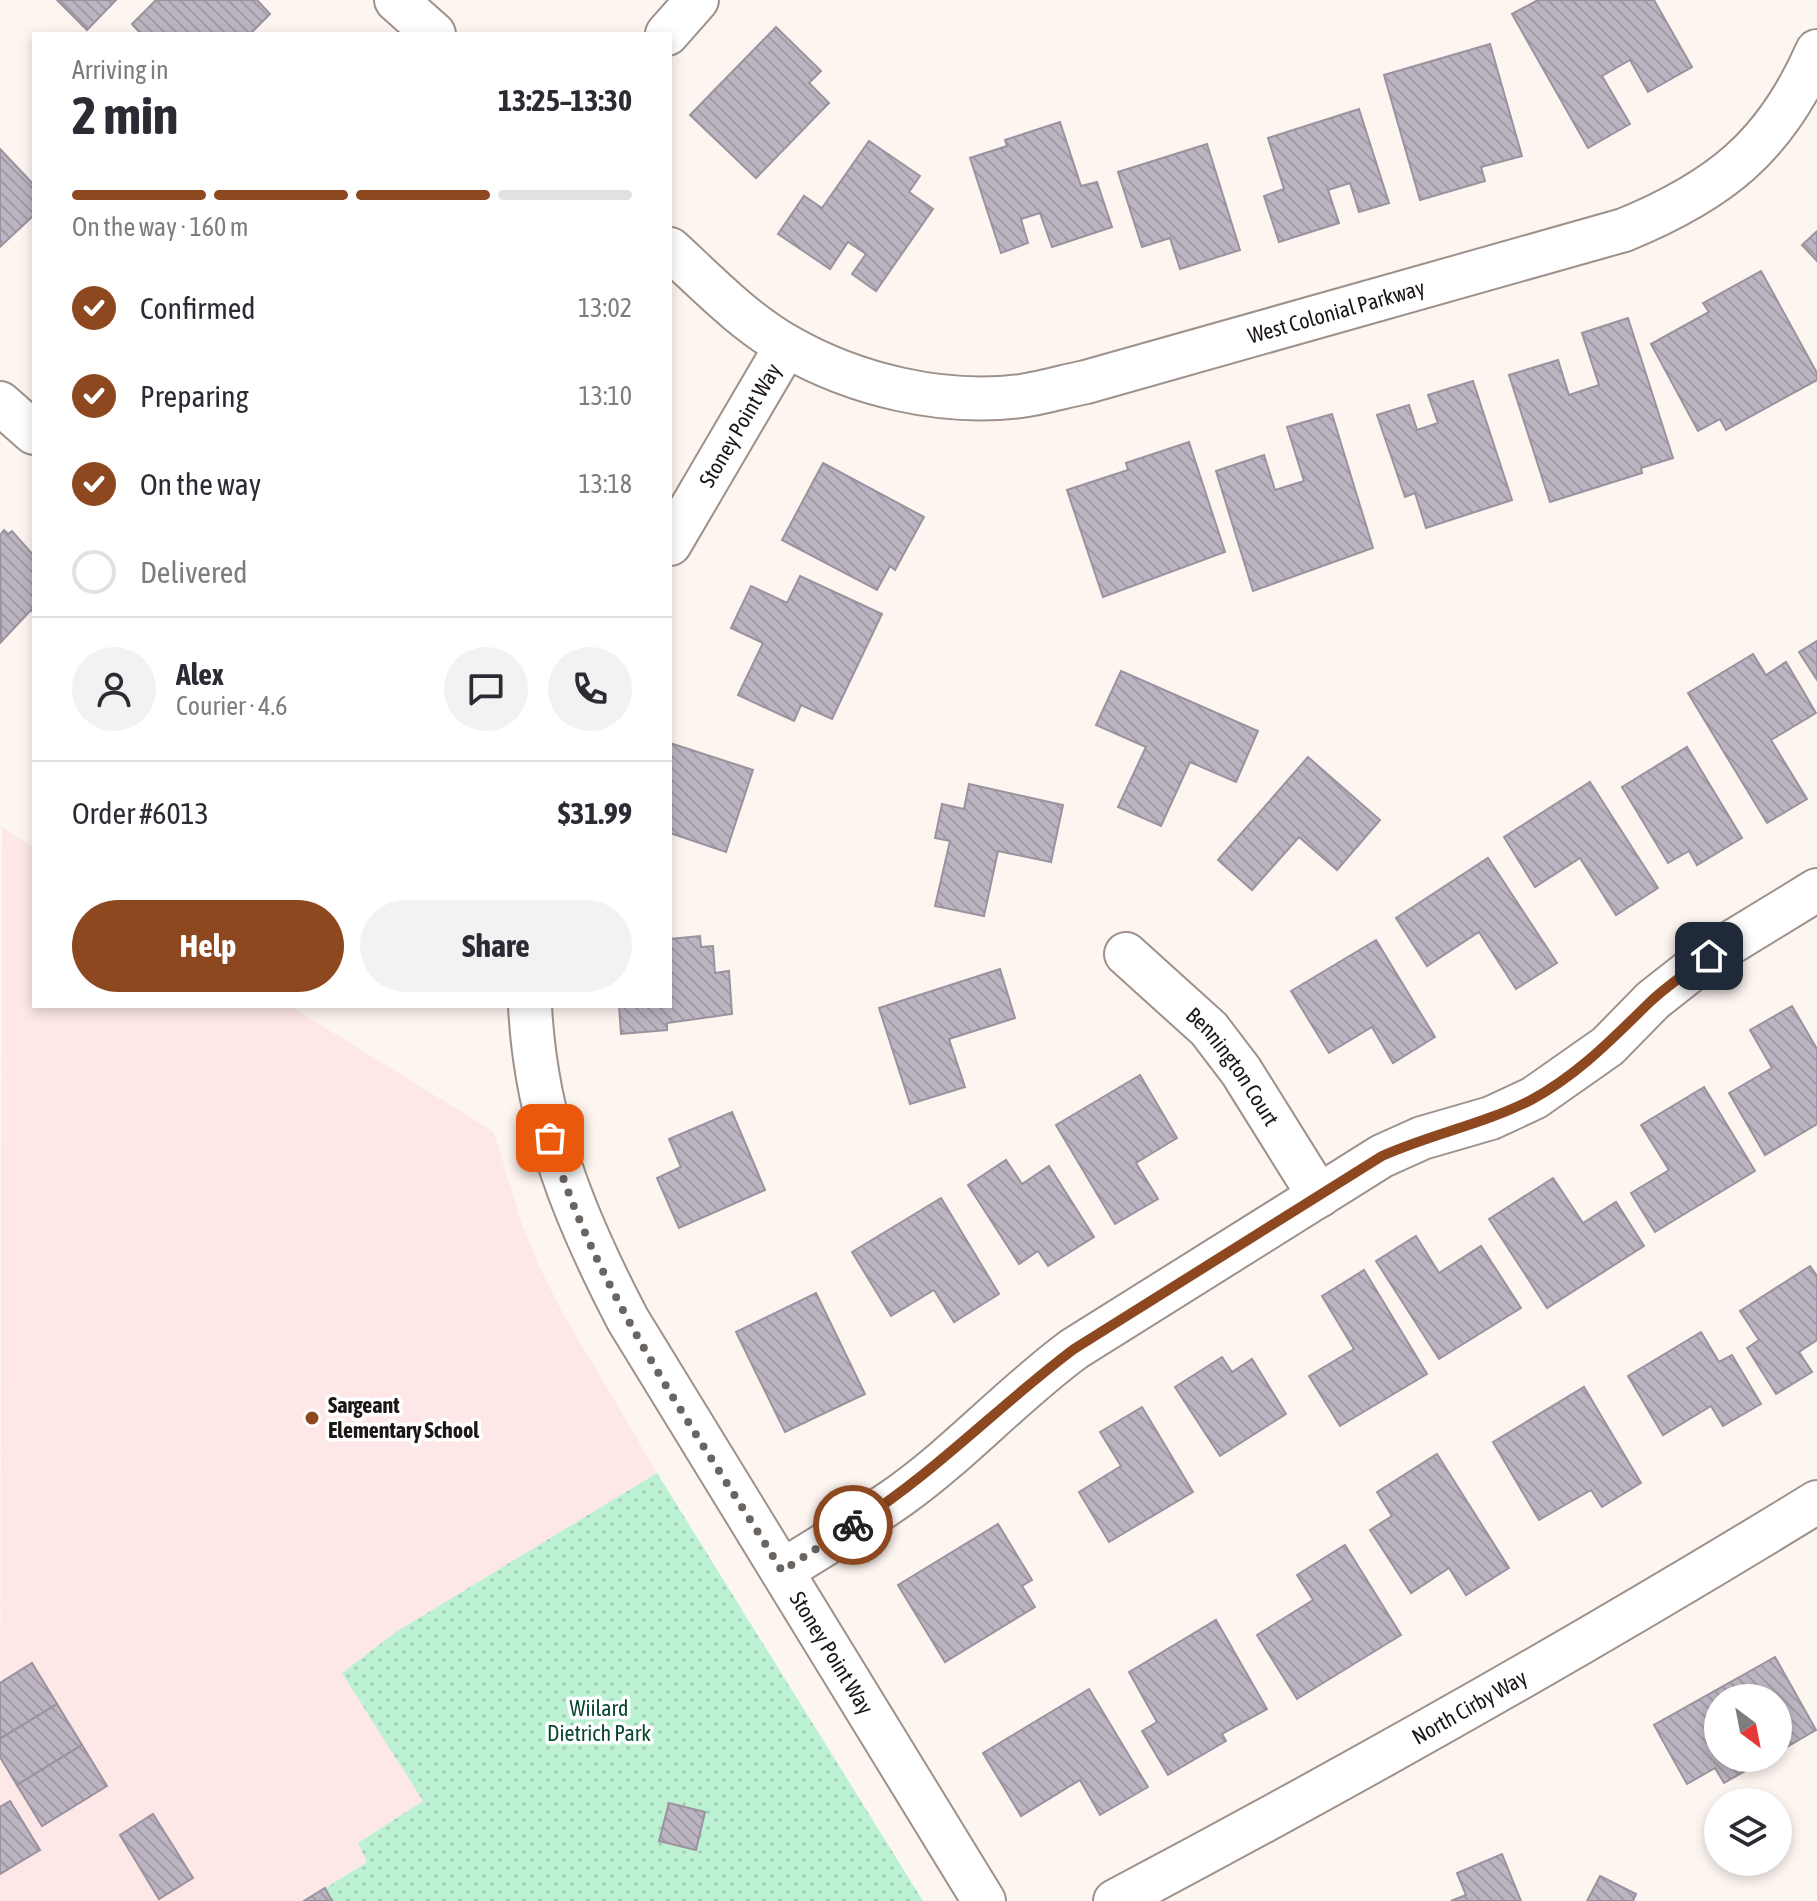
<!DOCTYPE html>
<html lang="en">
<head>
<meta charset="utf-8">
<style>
	body { margin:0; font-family:"Asap Condensed",sans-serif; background:#f2f2f3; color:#2b2b33; height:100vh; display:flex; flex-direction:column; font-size:30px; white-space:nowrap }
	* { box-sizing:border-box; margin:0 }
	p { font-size:26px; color:#7c7c81 }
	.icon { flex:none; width:44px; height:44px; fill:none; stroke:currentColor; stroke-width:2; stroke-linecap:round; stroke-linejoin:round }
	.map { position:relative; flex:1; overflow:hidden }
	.side { position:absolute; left:32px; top:32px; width:640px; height:976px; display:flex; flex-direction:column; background:#fff; border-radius:0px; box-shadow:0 4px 12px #0003 }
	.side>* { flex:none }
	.needle { width:52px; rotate:148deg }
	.controls { position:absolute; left:1704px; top:1684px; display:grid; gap:16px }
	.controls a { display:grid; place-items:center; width:88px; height:88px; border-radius:50%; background:#fff; box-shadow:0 4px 12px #0003; font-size:40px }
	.pin { position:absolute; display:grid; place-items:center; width:68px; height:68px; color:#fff; margin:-34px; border-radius:16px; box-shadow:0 4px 12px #0006 }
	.courier { position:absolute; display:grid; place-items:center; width:80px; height:80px; margin:-40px; border:6px solid #8e4820; border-radius:50%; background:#fff; color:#222; box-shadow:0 2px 10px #0007 }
	.summary em { font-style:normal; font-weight:700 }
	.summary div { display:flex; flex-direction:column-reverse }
	.summary { display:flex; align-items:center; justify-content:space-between; height:136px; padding:0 40px }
	h1 { font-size:52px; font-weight:700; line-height:60px }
	.bar { display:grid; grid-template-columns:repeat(4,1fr); gap:12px 8px; align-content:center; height:96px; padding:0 40px }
	.bar i { height:10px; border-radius:6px; background:#e1e1e2 }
	.bar .on { background:#8e4820 }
	.bar p { grid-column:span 4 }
	.line { display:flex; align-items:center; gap:20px; padding:0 40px; border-top:2px solid #e1e1e2 }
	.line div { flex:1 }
	.round { display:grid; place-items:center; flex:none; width:84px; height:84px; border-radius:42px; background:#f2f2f3 }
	ol { padding:0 40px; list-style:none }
	li { display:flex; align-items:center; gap:24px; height:88px }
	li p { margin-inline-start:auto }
	li .icon { padding:8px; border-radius:50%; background:#8e4820; color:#fff; stroke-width:4 }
	li:last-child { color:#7c7c81 }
	li i { width:44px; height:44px; border:4px solid #e1e1e2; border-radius:50% }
	.cta { display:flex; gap:16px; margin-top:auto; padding:16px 40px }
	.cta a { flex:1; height:92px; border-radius:48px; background:#8e4820; color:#fff; font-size:32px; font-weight:700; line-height:92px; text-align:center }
	.cta a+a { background:#f2f2f3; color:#2b2b33 }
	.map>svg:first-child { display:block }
	.education { fill:#fde7e7 }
	.park { fill:url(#park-dots) }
	.building { fill:url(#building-back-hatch); stroke:#9a939f; stroke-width:2 }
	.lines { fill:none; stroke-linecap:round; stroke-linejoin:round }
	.minor-casing { stroke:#9e918a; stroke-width:46 }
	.minor { stroke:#fff; stroke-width:42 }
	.done { stroke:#6b6562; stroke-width:8; stroke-dasharray:0 14.4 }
	.route { stroke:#8e4820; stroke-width:10 }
	.poi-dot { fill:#8e4820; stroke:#fff; stroke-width:3 }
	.labels { text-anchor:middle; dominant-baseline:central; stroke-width:7; stroke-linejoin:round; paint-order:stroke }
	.street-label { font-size:22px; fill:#1c1715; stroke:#fff }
	.poi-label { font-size:22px; font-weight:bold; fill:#1c1715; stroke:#fff; text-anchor:start }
	.park-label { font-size:22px; fill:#07482e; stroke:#fff }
</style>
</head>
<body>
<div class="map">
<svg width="1817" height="1901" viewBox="0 0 1817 1901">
	<defs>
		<pattern id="park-dots" width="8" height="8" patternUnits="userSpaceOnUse" patternTransform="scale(2)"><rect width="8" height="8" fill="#bdf1d3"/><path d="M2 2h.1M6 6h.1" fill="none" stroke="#a2ceb4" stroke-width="1.8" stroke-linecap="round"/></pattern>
		<pattern id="building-back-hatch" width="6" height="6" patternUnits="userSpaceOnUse" patternTransform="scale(2)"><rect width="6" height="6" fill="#bcb5c1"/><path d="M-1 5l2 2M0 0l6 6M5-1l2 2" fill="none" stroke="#a19ba5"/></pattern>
	</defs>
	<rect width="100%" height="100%" fill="#fdf5f0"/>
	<path class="education" d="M2,827L34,847V1006H290L494,1132L522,1225L537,1262L562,1312L657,1473L396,1632L342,1673L424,1801L358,1843L368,1861L305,1901H0Z"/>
	<path class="park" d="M657,1473L923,1901H305L367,1862L358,1843L423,1801L342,1673L396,1632Z"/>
	<g class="building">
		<path d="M57,0H116L87,30Z"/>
		<path d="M156,0H257L270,14L250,34H141L132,24Z"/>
		<path d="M1538,0H1654L1692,67L1648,92L1630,60L1602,76L1630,124L1588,148L1512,14Z"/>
		<path d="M776,27L821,71L809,83L829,103L756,178L690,115Z"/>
		<path d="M1490,44L1522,156L1481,167L1485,181L1420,200L1384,75Z"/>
		<path d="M1359,109L1389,203L1359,212L1350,183L1328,190L1339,223L1279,242L1264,196L1284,189L1268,138Z"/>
		<path d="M1060,122L1081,186L1097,182L1112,227L1052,247L1040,213L1021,219L1028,243L1001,253L970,158L1007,146L1005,140Z"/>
		<path d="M869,141L920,176L909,192L933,209L876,291L852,274L866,254L848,242L830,269L778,234L804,196L822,208Z"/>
		<path d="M1207,144L1240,250L1180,269L1170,238L1142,247L1118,172Z"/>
		<path d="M0,149L34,185V215L0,247Z"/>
		<path d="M1817,231V261L1802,245Z"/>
		<path d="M1761,271L1817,373V380L1726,430L1720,419L1698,431L1651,344L1709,312L1703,303Z"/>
		<path d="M1628,318L1673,458L1641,468L1642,473L1550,502L1509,375L1558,360L1569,395L1599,385L1582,333Z"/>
		<path d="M1473,381L1512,500L1426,528L1415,493L1405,497L1377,415L1409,405L1417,430L1438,423L1428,395Z"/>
		<path d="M1332,414L1373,548L1253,591L1216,471L1264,455L1275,490L1304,481L1287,427Z"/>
		<path d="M1189,442L1225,552L1103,597L1067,490L1128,470L1126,463Z"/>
		<path d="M823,463L924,517L895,570L890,566L877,590L782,540Z"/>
		<path d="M4,530L8,534L12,531L34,556V613L31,610L1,642L0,535Z"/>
		<path d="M800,576L882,614L832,719L801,705L794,721L738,695L763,643L731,628L751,586L787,603Z"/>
		<path d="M1817,641V680L1799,652Z"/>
		<path d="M1753,654L1766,675L1786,662L1816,713L1771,740L1807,799L1767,823L1688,693Z"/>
		<path d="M1121,671L1258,731L1236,782L1190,762L1161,826L1118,807L1146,747L1096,725Z"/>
		<path d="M670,743L753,770L726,852L670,833Z"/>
		<path d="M1687,747L1742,838L1697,865L1689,851L1668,863L1622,787Z"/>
		<path d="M1308,757L1380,820L1337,870L1299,837L1252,890L1218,860Z"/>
		<path d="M1590,782L1658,888L1616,915L1580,858L1535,887L1504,837Z"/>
		<path d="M969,784L1063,805L1051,862L998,851L984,916L935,906L950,841L935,838L942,804L964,809Z"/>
		<path d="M1488,858L1557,963L1516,989L1479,932L1427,966L1396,918Z"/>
		<path d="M700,936L701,947L713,946L715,973L729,971L732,1014L667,1023V1030L621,1034L619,1006H670V939Z"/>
		<path d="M1376,940L1435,1037L1393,1063L1372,1027L1329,1053L1291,991Z"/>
		<path d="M1000,969L1015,1018L949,1039L965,1087L910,1104L879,1008Z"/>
		<path d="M1792,1006L1817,1049V1124L1765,1155L1729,1093L1772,1068L1750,1030Z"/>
		<path d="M1140,1075L1177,1138L1136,1163L1158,1199L1115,1224L1056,1125Z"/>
		<path d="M1704,1087L1755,1171L1655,1232L1631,1193L1669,1170L1641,1125Z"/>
		<path d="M732,1112L765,1190L679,1228L657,1178L681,1167L669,1139Z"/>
		<path d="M1006,1160L1022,1184L1049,1166L1094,1237L1048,1266L1038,1251L1019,1264L968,1185Z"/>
		<path d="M1553,1178L1583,1223L1616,1202L1644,1246L1547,1308L1489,1219Z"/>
		<path d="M941,1198L999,1294L954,1322L934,1290L891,1316L852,1252Z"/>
		<path d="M1416,1236L1439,1273L1481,1246L1521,1308L1439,1359L1376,1261Z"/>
		<path d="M1810,1266L1817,1276V1340L1799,1352L1812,1372L1776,1394L1747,1348L1759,1340L1740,1311Z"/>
		<path d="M1364,1270L1427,1374L1340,1426L1309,1376L1354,1349L1322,1296Z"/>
		<path d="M816,1293L865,1394L785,1432L736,1332Z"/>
		<path d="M1701,1332L1719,1362L1732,1355L1761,1404L1723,1426L1711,1406L1663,1435L1628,1376Z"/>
		<path d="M1222,1357L1232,1372L1252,1359L1286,1414L1220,1456L1175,1387Z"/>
		<path d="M1584,1387L1641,1483L1602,1507L1591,1490L1539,1520L1493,1442Z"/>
		<path d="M1142,1407L1193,1492L1109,1542L1079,1492L1121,1466L1100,1432Z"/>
		<path d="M1437,1454L1509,1568L1466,1595L1449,1568L1411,1593L1370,1530L1392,1516L1377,1492Z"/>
		<path d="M998,1524L1032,1580L1022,1586L1035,1607L945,1662L898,1585Z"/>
		<path d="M1345,1545L1401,1635L1297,1699L1257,1635L1313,1600L1297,1575Z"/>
		<path d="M1216,1620L1267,1709L1222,1734L1226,1741L1168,1775L1142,1731L1157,1722L1129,1672Z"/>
		<path d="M1775,1657L1816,1730L1778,1752V1698H1718V1758H1768L1724,1783L1715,1768L1687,1784L1654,1725Z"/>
		<path d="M32,1663L57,1704L0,1739V1683Z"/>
		<path d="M1089,1689L1148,1787L1100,1815L1080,1780L1021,1816L983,1753Z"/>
		<path d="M57,1704L82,1745L17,1785L0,1757V1739Z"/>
		<path d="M82,1745L107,1786L42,1826L17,1785Z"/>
		<path d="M10,1801L40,1850L0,1874V1807Z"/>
		<path d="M669,1803L705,1812L696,1850L659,1841Z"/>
		<path d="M153,1814L193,1878L159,1899L120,1835Z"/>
		<path d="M1502,1854L1521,1901H1451L1466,1895L1457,1873Z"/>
		<path d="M1600,1876L1636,1894L1633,1901H1587Z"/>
		<path d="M325,1888L332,1901H304Z"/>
	</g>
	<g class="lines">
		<g class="minor-casing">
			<g id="minor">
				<path d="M396,0L434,34"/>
				<path d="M667,34L697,0"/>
				<path id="s1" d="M670,249C707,283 743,321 787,346C855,385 943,406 1021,396C1043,393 1065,386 1086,382L1624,230C1719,191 1775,147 1817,51"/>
				<path d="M0,403L34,433"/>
				<path id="s2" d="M670,544L786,346"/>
				<path id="s3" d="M1126,954L1209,1029L1241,1071L1319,1196"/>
				<path id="s4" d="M530,1006C536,1123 574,1217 628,1320L984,1901"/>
				<path d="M782,1571C822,1546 863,1522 901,1495C962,1451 1013,1394 1074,1349L1382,1156L1422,1138L1491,1118L1534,1098L1608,1046L1653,1000L1709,956L1817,890"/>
				<path id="s5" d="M1115,1901C1353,1775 1587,1643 1817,1502"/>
			</g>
		</g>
		<use href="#minor" class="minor"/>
	</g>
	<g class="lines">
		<path class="done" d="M550,1138C597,1296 697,1432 782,1571L853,1525"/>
		<path class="route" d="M853,1525C934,1474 998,1406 1074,1349L1382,1156C1431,1134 1484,1124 1531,1100C1578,1075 1613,1038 1650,1002C1668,985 1689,971 1709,956"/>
	</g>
	<circle class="poi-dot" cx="312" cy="1418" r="8"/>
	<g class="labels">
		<g class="street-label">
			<text stroke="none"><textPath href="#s1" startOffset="722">West Colonial Parkway</textPath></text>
			<text stroke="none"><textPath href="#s2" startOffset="138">Stoney Point Way</textPath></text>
			<text stroke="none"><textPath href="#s3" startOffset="156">Bennington Court</textPath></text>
			<text stroke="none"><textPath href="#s4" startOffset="722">Stoney Point Way</textPath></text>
			<text stroke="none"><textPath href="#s5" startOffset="404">North Cirby Way</textPath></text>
		</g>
		<g class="poi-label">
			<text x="328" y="1405">Sargeant<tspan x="328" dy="25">Elementary School</tspan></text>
		</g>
		<g class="park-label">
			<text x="599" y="1708">Wiilard<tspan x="599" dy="25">Dietrich Park</tspan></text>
		</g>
	</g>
</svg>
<div class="controls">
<a><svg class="needle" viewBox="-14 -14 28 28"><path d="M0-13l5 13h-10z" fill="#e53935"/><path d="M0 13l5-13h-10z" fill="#7c7c81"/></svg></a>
<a><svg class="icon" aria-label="layers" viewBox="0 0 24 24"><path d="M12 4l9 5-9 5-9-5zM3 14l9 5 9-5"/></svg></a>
</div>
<div class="pin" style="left:550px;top:1138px;background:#ea580c"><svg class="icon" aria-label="bag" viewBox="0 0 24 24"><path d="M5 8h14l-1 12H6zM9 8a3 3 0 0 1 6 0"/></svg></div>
<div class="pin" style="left:1709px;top:956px;background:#1f2937"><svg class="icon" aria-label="home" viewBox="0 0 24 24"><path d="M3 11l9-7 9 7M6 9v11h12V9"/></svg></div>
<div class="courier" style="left:853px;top:1525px"><svg class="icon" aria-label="bike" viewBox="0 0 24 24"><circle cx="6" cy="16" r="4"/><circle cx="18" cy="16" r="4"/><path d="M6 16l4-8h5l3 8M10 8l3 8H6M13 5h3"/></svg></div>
<section class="side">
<div class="summary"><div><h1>2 min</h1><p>Arriving in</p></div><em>13:25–13:30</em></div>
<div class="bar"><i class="on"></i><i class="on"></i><i class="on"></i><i></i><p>On the way · 160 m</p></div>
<ol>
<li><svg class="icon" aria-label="check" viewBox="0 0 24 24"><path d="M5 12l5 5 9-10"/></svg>Confirmed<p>13:02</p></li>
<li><svg class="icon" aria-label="check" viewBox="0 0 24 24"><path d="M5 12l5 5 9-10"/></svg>Preparing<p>13:10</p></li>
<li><svg class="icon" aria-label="check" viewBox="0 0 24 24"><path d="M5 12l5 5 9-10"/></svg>On the way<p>13:18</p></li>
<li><i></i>Delivered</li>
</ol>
<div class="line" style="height:144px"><a class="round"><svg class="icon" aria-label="person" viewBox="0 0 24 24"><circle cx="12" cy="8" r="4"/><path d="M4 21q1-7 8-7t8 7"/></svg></a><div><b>Alex</b><p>Courier · 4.6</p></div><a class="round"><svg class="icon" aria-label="chat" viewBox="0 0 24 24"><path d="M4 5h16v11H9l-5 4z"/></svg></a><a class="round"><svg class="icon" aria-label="phone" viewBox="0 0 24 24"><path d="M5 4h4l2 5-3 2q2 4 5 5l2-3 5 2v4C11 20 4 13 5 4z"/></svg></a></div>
<div class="line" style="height:104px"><div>Order #6013</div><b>$31.99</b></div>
<div class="cta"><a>Help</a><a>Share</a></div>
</section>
</div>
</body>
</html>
